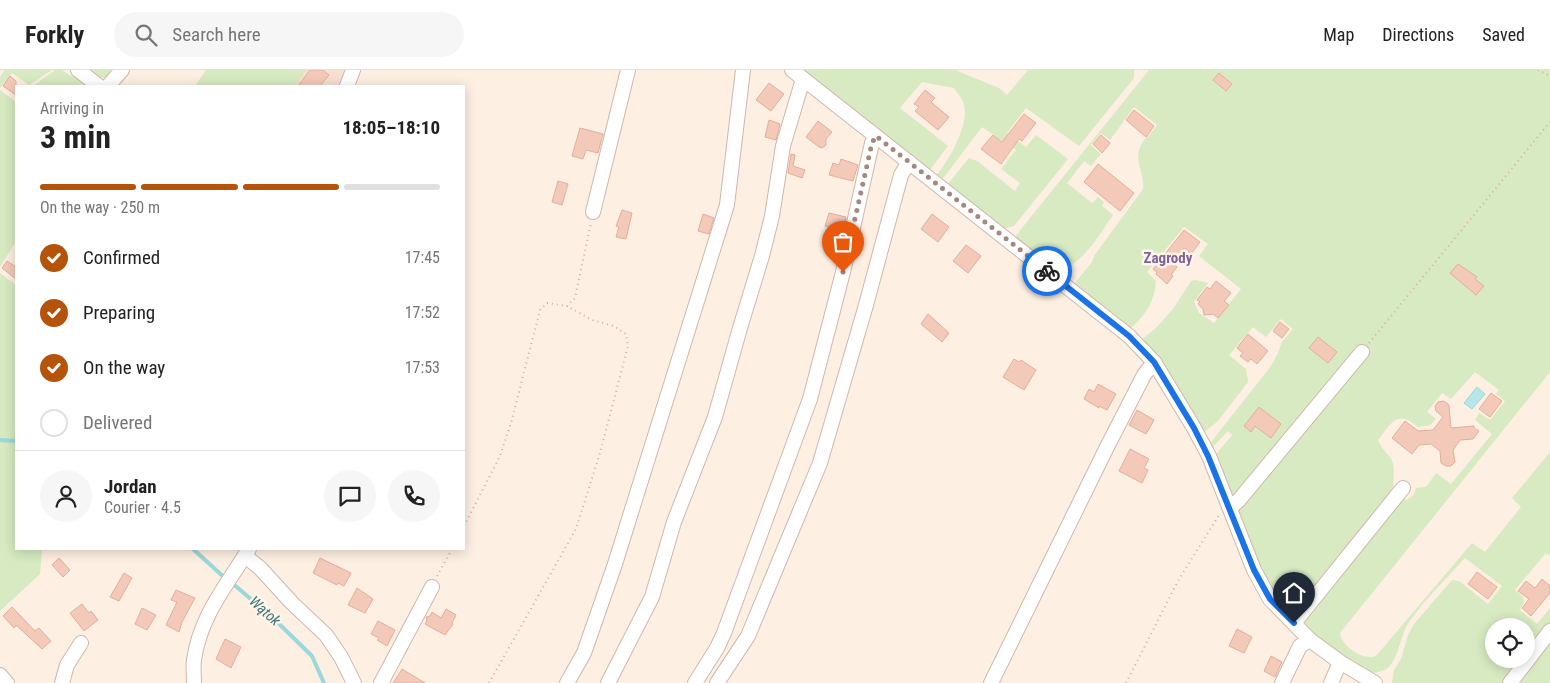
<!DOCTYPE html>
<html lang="en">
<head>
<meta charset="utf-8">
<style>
	body { margin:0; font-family:"Roboto Condensed",sans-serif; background:#f6f6f6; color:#222; height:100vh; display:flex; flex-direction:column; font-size:19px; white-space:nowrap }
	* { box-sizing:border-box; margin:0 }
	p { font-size:16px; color:#767676 }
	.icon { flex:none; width:28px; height:28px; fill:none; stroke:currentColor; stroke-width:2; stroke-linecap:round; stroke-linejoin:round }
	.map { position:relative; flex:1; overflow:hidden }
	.side { position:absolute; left:15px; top:15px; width:450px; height:465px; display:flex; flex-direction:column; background:#fff; border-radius:0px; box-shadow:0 2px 12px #0003 }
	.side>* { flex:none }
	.controls { position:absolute; left:1485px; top:548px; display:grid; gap:10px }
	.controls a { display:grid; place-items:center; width:50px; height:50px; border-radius:50%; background:#fff; box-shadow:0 2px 12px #0003; font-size:25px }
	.pin { position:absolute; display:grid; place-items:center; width:42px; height:42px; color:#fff; margin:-51px -21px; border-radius:50% 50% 50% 0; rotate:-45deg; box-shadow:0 0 5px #0007 }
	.pin .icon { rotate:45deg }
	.courier { position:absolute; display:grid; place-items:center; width:50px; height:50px; margin:-25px; border:4px solid #1a73e8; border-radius:50%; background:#fff; color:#222; box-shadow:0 1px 6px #0007 }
	.overview em { font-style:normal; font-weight:700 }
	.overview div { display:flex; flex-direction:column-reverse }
	.overview { display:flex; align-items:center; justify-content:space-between; height:85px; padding:0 25px }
	h1 { font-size:32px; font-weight:700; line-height:38px }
	.bar { display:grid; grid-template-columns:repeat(4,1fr); gap:8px 5px; align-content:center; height:60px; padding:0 25px }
	.bar i { height:6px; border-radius:4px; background:#e0e0e0 }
	.bar .selected { background:#b45309 }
	.bar p { grid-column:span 4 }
	.line { display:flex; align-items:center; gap:12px; padding:0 25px; border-top:1px solid #e0e0e0 }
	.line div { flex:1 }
	.round { display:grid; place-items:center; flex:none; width:52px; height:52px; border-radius:26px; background:#f6f6f6 }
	ol { padding:0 25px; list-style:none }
	li { display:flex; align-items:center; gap:15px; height:55px }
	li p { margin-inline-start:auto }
	li .icon { padding:5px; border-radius:50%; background:#b45309; color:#fff; stroke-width:4 }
	li:last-child { color:#767676 }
	li i { width:28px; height:28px; border:2px solid #e0e0e0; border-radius:50% }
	header { display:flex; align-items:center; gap:30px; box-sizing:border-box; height:70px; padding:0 25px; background:#fff; border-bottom:1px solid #e0e0e0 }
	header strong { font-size:24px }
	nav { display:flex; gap:28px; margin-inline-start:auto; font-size:18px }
	.search { width:350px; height:45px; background:#f6f6f6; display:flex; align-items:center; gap:12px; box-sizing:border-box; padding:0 18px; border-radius:28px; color:#767676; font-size:19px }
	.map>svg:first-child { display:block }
	.residential { fill:#f5e0d1 }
	.green { fill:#d7eac1; fill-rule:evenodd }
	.water { fill:#b6e6e7; stroke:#9cd7d9 }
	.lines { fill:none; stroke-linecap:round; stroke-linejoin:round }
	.stream { stroke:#9cd7d9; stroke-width:4 }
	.building { fill:#f3c9b9; stroke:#e6ad99 }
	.minor-casing { stroke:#d0b7ac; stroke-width:16 }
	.path { stroke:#d8ac9c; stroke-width:2; stroke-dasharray:1 4; stroke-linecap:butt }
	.minor { stroke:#fff; stroke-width:14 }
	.done { stroke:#a5897e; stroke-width:5; stroke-dasharray:0 9 }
	.route { stroke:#1a73e8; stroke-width:6 }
	.labels { text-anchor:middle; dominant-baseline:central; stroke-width:5; stroke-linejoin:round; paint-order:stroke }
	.neighbourhood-label { font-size:15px; font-weight:bold; fill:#806399; stroke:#fff4e9 }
	.water-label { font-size:15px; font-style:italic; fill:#3c787b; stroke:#fff4e9 }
</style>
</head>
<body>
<header>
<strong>Forkly</strong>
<div class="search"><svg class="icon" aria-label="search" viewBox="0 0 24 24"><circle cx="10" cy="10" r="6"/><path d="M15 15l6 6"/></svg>Search here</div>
<nav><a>Map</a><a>Directions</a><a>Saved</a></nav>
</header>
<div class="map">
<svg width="1550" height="613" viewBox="0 0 1550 613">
	<rect width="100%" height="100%" fill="#fdefe2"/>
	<path class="residential" d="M256,0H349L342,16H278Z"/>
	<g class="green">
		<path d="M5,0H52L29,15L12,3L0,18V7Z"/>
		<path d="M55,0H62L71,6L75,1L94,16H33Z"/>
		<path d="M87,0H117L113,6C102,9 96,7 87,0Z"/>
		<path d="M206,0H306L295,15L296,16H195Z"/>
		<path d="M800,0H955L999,18L1007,25L1028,0H1134V8L1079,76L1026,38L1007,63L1026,77L1036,65L1068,89L1014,156L1002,159L947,115L969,88L977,91L1015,121L1020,113L1001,99L1016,80L982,57L941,111L936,106C948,92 970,54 964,35C963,29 957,23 954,18L922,12L900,38L948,76L929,101Z"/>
		<path d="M1149,0H1550V302L1340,563C1341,576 1363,591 1376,586L1472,473L1485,482L1521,437L1512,428L1550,382V485L1545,484L1515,520L1523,527L1524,532L1520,540L1537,554L1550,538V558L1508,613H1392L1394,600L1401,589L1408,565L1414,554L1452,510L1459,511L1488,534L1502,516L1465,488C1446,509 1425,529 1409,552C1400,565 1400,584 1389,597C1383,602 1374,603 1367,603L1343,587L1303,555L1305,548L1400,429L1406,430L1413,426L1416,418L1426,417L1436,403L1451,414L1492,364L1475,350L1479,343L1490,350L1505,331L1496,324L1499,320L1475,302L1451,329L1442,323L1427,342L1436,349L1430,355L1418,357C1396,339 1392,353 1378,370C1381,378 1385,381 1390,387C1397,396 1392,413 1393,424L1296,540L1289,542L1269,517L1254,489L1236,442V427H1230L1215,389L1217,383L1232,365L1228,361L1210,380L1208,376L1271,296L1278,283L1282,272L1293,259L1281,249L1266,267L1253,257L1229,285L1246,299L1248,312L1218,351L1202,364L1140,271L1157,257L1173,239L1191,211L1195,210L1208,213L1194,232L1199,243L1214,253L1241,219L1199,186L1208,174L1184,157L1147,202L1156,211C1155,231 1145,246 1130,259L1074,214L1092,192L1094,186L1143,119C1145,105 1134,90 1140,77C1143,69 1153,62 1157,55L1134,37L1110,70L1101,63L1091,75L1101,84L1091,96L1084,91L1067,113L1092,133L1098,127L1104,132L1102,136L1113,145C1099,165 1082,197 1055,201L1014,168ZM1494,556H1526V589H1494Z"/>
		<path d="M0,20L16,32V171L0,197Z"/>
		<path d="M0,203L16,215V479H41L42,481L40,504L0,541Z"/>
		<path d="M1550,567V613H1514Z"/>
	</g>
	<path class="water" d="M1477,317L1485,324L1472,339L1464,333Z"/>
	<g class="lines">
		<g class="stream">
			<path d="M0,370L16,371"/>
			<path d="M193,479L226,509"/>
			<path d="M232,513L271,546L312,586L324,613"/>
		</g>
	</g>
	<g class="building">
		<path d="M310,0H323L329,5L320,16H298Z"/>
		<path d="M1219,3L1232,14L1226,21L1213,10Z"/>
		<path d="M10,6L16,11V25L3,16Z"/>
		<path d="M769,13L784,24L771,41L756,30Z"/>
		<path d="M925,20L935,28L931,32L949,47L938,60L915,41L919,37L914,34Z"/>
		<path d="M1134,40L1154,56L1146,67L1126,50Z"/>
		<path d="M1024,44L1036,53L1022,71L1019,69L1001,94L981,79L993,65L1002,72Z"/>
		<path d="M769,50L780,54L776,70L765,67Z"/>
		<path d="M818,51L832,62L826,69V75L822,78L819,77L806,67Z"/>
		<path d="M580,58L603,64L598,83L586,80L583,89L572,86Z"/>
		<path d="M1101,65L1110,73L1102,83L1093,74Z"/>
		<path d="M791,84L795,85L793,96L805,100L802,108L788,103Z"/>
		<path d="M841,89L858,95L853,111L829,105L833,93L839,95Z"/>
		<path d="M1098,94L1134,123L1120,141L1084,112Z"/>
		<path d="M558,111L568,114L562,135L552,132Z"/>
		<path d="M622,140L632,143L626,169L616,167L619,157L616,156Z"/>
		<path d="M829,143L846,147L843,161L825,156Z"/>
		<path d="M703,144L714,148L709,164L698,161Z"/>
		<path d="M932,144L949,157L938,172L921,159Z"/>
		<path d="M1184,160L1200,172L1191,184L1184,178L1172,193L1177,197L1171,205L1173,206L1167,214L1156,204L1157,202L1153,199Z"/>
		<path d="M966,175L981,186L968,203L953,191Z"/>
		<path d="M7,191L16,197V209L2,198Z"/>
		<path d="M1458,194L1477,207L1475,209L1484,216L1476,225L1450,203Z"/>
		<path d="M1216,211L1231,223L1224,231L1229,235L1218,248L1213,244L1204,245L1203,239L1198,234L1200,232L1197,230L1207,217L1210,219Z"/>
		<path d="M928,244L949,263L942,272L921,254Z"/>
		<path d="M1280,252L1289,259L1282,268L1273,261Z"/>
		<path d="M1248,264L1268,281L1257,294L1251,289L1248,292L1240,286L1243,283L1237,278Z"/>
		<path d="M1318,267L1337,282L1328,293L1309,278Z"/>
		<path d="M1014,289L1019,292L1021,290L1036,300L1024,320L1003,307Z"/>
		<path d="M1098,314L1116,324L1107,340L1099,336V338L1084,329L1089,319L1094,322Z"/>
		<path d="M1491,323L1502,331L1490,347L1479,339Z"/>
		<path d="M1444,331L1449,335L1451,358L1474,356V358L1479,361L1473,369L1460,370L1453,380L1455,392L1451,396H1446L1441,393L1440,381L1431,374L1419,375L1412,384L1392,368L1405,351L1418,361L1433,360L1443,347L1436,341L1435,336L1438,332Z"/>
		<path d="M1259,337L1281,354L1271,368L1255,356L1251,362L1244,356Z"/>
		<path d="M1137,340L1154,350L1146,364L1129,355Z"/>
		<path d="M1130,379L1149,389L1144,398L1148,400L1142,413L1119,401Z"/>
		<path d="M59,488L70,500L63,507L52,495Z"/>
		<path d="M320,488L351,503L344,516L338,513L337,515L313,503Z"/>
		<path d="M1477,502L1497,517L1488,529L1468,514Z"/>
		<path d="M124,503L132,508L119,531L110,527Z"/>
		<path d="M1542,509L1550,516V523L1531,546L1522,538L1529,529L1518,521L1526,511L1535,518Z"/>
		<path d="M357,518L373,529L365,543L348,535Z"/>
		<path d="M176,520L195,528L182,552L179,562L166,555L177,532L171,530Z"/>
		<path d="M82,534L89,543L91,541L98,550L84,561L70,543Z"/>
		<path d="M12,537L35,561L39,558L51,571L42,579L16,555L14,558L3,546Z"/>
		<path d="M142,538L156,545L147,560L135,554Z"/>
		<path d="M446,539L456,545L452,553L453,554L445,565L425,554L427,551L426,547L430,546L432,542L441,548Z"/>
		<path d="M378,551L395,560L387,576L377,570L379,568L371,564Z"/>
		<path d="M1237,559L1252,567L1244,583L1229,576Z"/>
		<path d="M225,569L241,577L231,598L216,589Z"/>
		<path d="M1271,586L1282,592L1275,607L1264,601Z"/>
		<path d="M402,599L425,613H393Z"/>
	</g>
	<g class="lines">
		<g class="minor-casing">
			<g id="minor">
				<path d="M78,0L99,16"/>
				<path d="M792,0L1129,266L1154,292L1194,358L1209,386L1254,500L1270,529L1310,570L1340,592L1375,613"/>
				<path d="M108,16L122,0"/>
				<path d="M347,16L353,0"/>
				<path d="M593,142L628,0"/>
				<path d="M1230,438L1239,430L1362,282"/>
				<path d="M245,486L260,498L292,533L326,565L341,587L354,613"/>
				<path d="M1294,553L1403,418"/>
				<path d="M0,605L7,613"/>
				<path d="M62,613L67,595L81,573"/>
				<path d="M194,613C194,605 193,597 194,590C200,546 227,515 249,479"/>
				<path d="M381,613L432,517"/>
				<path d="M567,613L584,583L615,494L727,135L743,0"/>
				<path d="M608,613L652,527L674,452L715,347L740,258L762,186L772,146L783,76L803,9"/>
				<path d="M695,613L717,578L724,563L810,329L843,202L872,73L876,66"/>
				<path d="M717,613L748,566L820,393L866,235L901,105L909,92"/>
				<path d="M991,613L1106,379L1144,305L1154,292"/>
				<path d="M1282,613L1300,576L1310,570"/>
				<path d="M1331,613L1340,592"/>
				<path d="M1510,613L1550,561"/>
			</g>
		</g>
		<g class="path">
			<path d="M1538,0L1550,6"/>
			<path d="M1369,273L1550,52"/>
			<path d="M464,456L500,386L511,353L540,240L547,233L567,236L575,228L591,153"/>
			<path d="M437,506L452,479"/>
			<path d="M489,613L576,459L600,383L628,276L626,264L614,256L592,250L567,236"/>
			<path d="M1126,613L1178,511L1219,445"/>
		</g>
		<use href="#minor" class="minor"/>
	</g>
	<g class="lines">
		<path class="done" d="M843,202L872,73L876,66L1047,201"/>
		<path class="route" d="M1047,201L1129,266L1154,292L1194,358L1208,386L1254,500L1270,529L1294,553"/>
	</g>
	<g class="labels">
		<g class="neighbourhood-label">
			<text x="1168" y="188">Zagrody</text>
		</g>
		<g class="water-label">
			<text transform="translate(265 541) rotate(42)">Wątok</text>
		</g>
	</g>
</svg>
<div class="controls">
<a><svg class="icon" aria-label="locate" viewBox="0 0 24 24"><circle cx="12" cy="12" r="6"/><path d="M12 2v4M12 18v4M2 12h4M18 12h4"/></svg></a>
</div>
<div class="pin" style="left:843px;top:202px;background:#ea580c"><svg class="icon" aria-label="bag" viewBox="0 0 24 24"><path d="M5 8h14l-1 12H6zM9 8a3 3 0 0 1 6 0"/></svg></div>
<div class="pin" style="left:1294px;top:553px;background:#1f2937"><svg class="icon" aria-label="home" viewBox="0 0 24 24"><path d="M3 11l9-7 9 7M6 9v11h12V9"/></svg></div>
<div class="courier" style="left:1047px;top:201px"><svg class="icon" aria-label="bike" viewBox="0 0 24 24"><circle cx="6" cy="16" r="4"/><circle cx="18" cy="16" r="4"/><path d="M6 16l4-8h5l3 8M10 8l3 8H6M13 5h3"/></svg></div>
<section class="side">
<div class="overview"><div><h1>3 min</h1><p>Arriving in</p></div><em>18:05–18:10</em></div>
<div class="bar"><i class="selected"></i><i class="selected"></i><i class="selected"></i><i></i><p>On the way · 250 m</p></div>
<ol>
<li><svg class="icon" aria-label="check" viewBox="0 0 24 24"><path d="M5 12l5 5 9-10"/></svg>Confirmed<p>17:45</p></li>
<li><svg class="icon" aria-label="check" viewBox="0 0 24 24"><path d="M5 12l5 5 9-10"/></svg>Preparing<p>17:52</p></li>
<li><svg class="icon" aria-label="check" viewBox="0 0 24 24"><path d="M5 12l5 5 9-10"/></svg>On the way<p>17:53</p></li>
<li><i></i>Delivered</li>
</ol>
<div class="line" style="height:90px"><a class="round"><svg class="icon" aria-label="person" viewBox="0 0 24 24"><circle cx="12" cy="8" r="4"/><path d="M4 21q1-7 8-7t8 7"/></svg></a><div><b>Jordan</b><p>Courier · 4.5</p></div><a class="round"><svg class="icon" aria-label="chat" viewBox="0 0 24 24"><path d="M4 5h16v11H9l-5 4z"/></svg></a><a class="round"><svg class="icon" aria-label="phone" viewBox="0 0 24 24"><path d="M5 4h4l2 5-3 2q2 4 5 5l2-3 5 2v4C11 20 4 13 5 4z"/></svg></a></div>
</section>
</div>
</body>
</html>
